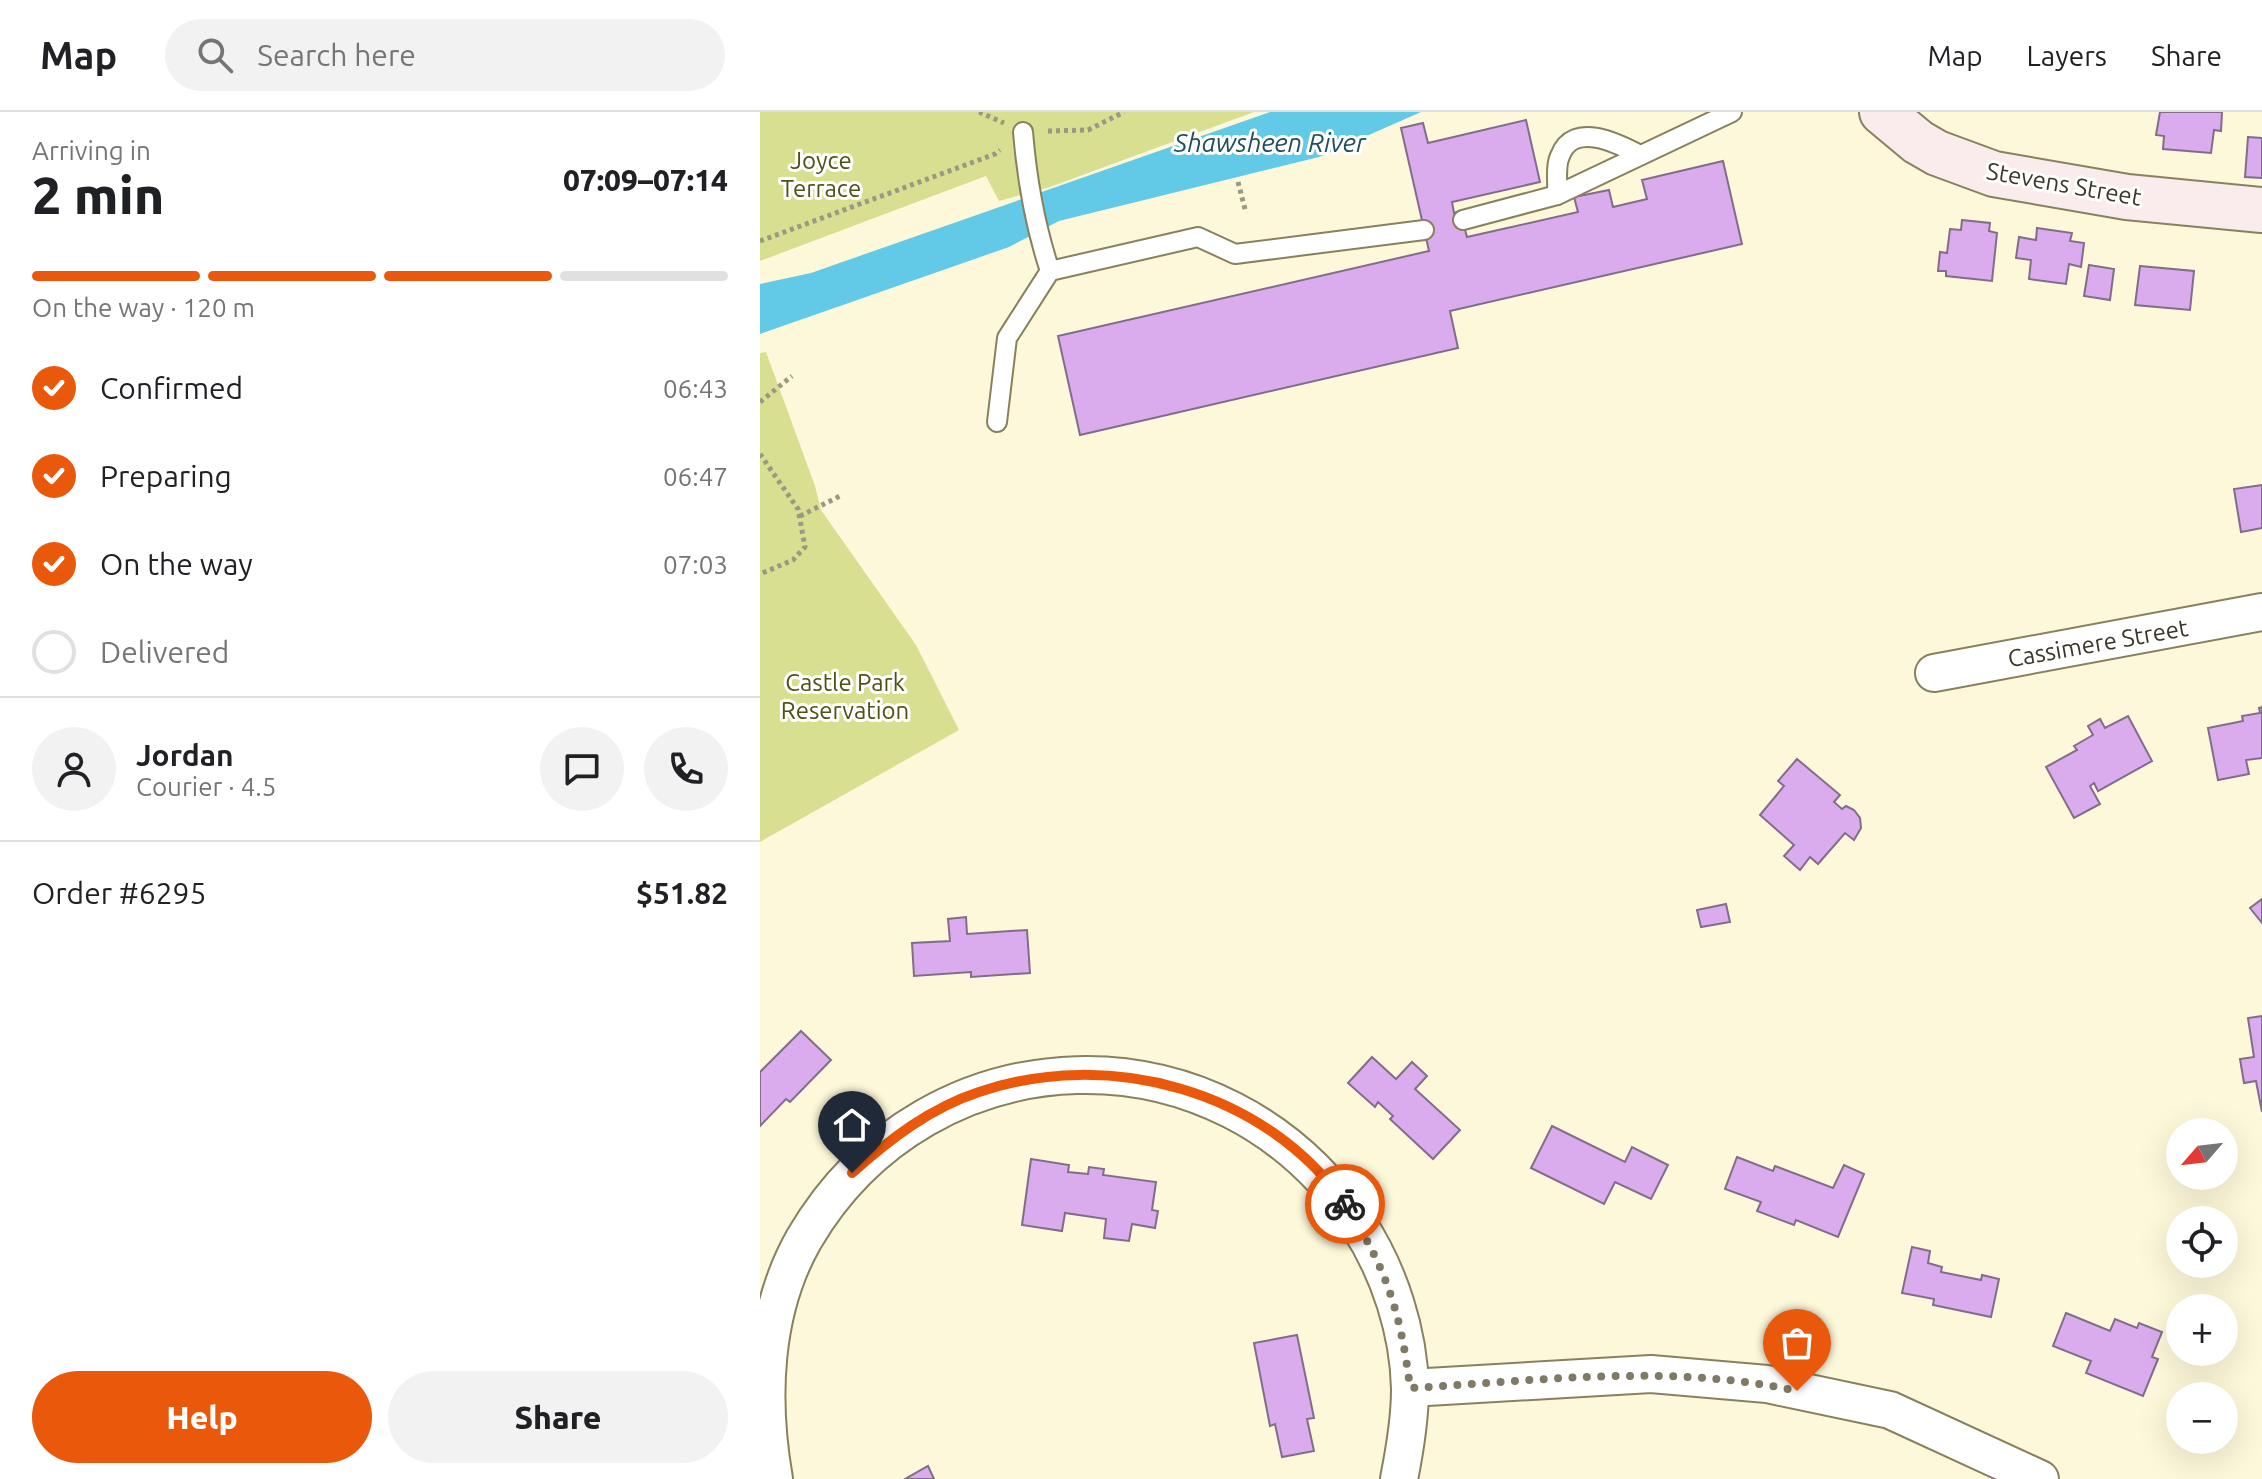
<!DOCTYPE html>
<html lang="en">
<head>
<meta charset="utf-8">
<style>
	body { margin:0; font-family:Ubuntu,sans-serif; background:#f2f2f2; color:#202124; height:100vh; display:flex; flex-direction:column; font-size:30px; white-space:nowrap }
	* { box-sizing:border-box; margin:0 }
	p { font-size:26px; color:#757577 }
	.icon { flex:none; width:44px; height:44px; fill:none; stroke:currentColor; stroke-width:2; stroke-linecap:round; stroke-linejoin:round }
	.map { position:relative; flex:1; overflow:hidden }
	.side { display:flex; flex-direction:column; background:#fff; width:760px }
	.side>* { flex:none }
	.needle { width:52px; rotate:242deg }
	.tools { position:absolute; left:1406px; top:1006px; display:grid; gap:16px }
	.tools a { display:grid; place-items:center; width:72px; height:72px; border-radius:50%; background:#fff; box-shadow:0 8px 32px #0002; font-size:40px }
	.pin { position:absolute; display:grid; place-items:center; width:68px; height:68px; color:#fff; margin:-82px -34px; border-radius:50% 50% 50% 0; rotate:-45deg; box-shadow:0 0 8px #0007 }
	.pin .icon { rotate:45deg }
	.courier { position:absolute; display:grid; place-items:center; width:80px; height:80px; margin:-40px; border:6px solid #ea580c; border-radius:50%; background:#fff; color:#222; box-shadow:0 2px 10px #0007 }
	.overview em { font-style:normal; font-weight:800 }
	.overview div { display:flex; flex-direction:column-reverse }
	.overview { display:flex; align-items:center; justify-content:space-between; height:136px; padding:0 32px }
	h1 { font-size:52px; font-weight:800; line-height:60px }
	.bar { display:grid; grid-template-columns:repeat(4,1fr); gap:12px 8px; align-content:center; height:96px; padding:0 32px }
	.bar i { height:10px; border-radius:6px; background:#e0e0e0 }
	.bar .on { background:#ea580c }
	.bar p { grid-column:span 4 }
	.line { display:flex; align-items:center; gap:20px; padding:0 32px; border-top:2px solid #e0e0e0 }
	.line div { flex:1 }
	.round { display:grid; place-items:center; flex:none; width:84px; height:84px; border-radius:42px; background:#f2f2f2 }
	ol { padding:0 32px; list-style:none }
	li { display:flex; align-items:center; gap:24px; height:88px }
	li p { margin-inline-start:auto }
	li .icon { padding:8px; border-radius:50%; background:#ea580c; color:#fff; stroke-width:4 }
	li:last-child { color:#757577 }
	li i { width:44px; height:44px; border:4px solid #e0e0e0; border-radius:50% }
	.cta { display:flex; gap:16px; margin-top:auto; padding:16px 32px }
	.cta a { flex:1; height:92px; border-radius:48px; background:#ea580c; color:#fff; font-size:32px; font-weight:800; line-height:92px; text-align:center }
	.cta a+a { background:#f2f2f2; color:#202124 }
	header { display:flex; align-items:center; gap:48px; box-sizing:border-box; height:112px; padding:0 40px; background:#fff; border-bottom:2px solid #e0e0e0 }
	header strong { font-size:38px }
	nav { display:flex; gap:44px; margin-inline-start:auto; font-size:28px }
	.search { width:560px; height:72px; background:#f2f2f2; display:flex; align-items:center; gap:20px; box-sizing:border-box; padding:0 28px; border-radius:44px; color:#757577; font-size:30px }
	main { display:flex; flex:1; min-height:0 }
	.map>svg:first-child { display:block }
	.green { fill:#d8df91 }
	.water { fill:#62cae7 }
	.building { fill:#daacee; stroke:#816d8a; stroke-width:2 }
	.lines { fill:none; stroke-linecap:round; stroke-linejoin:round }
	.service-casing { stroke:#88815f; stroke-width:22 }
	.minor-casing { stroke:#88815f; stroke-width:40 }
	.secondary-casing { stroke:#88815f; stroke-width:48 }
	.path { stroke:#9d9882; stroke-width:5; stroke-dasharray:4 4; stroke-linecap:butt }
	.service { stroke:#fff; stroke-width:18 }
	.minor { stroke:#fff; stroke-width:36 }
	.secondary { stroke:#faebec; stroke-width:44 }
	.done { stroke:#7f7a66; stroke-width:8; stroke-dasharray:0 14.4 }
	.route { stroke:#ea580c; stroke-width:10 }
	.labels { text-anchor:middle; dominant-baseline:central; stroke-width:6; stroke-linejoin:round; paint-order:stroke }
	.park-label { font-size:24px; fill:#4f5217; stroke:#fff }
	.street-label { font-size:24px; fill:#3a3628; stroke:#fff }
	.water-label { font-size:26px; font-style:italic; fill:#224f5c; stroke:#fff }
</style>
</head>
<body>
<header>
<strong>Map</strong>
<div class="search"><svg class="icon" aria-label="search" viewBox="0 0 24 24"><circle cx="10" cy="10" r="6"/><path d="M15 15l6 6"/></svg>Search here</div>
<nav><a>Map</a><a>Layers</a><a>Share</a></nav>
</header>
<main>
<section class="side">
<div class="overview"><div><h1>2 min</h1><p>Arriving in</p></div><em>07:09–07:14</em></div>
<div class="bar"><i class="on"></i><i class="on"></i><i class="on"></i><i></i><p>On the way · 120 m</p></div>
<ol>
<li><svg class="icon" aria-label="check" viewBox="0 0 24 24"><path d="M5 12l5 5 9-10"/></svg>Confirmed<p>06:43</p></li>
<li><svg class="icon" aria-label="check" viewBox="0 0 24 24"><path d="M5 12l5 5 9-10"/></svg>Preparing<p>06:47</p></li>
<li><svg class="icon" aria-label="check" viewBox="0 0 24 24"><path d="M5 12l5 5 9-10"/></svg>On the way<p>07:03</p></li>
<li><i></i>Delivered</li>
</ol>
<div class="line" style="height:144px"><a class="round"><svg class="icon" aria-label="person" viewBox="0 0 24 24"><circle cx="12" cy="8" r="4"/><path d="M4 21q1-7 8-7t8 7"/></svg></a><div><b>Jordan</b><p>Courier · 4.5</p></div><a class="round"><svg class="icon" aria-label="chat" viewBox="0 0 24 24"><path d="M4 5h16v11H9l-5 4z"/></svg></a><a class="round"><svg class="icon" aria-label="phone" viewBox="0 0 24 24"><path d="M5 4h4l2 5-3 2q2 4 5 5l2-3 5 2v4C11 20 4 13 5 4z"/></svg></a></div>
<div class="line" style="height:104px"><div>Order #6295</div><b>$51.82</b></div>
<div class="cta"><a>Help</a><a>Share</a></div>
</section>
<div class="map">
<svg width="1502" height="1367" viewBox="0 0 1502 1367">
	<rect width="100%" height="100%" fill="#fef8da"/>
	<g class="green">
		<path d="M0,0H494L290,75L239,89L226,64L0,149Z"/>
		<path d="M6,240L55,374L61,398L156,533L199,618L0,730V241Z"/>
	</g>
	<path class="water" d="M510,0H661L559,45L299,109L249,135L0,222V172L51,161Z"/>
	<g class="building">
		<path d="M1400,0H1462L1461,19L1454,18L1451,41L1403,37L1404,24L1396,23Z"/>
		<path d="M766,8L780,70L692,90L694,101L700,99L707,125L818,100L814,85L849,78L853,95L887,87L882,68L963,49L982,132L690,199L698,236L320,323L298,224L669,139L641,16L663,11L668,31Z"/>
		<path d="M1488,25L1502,26V66L1485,65Z"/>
		<path d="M1202,108L1230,111L1229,119L1237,121L1232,169L1186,164V159H1178L1180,140L1187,141L1190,117L1201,118Z"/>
		<path d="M1277,116L1312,121L1310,129L1324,131L1321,155L1309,152L1306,172L1269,167L1271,148L1256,146L1259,125L1276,128Z"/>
		<path d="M1329,153L1354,157L1350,188L1324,184Z"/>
		<path d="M1380,154L1434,159L1430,198L1375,193Z"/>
		<path d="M1502,373V416L1481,420L1474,377Z"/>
		<path d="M1502,595V646L1486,648L1489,662L1458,668L1448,616L1483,609L1482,604L1500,601L1499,596Z"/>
		<path d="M1368,604L1392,649L1338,679L1334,671L1330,674L1340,692L1314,706L1286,655L1317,638L1314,634L1333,623L1328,614L1340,607L1345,616Z"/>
		<path d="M1037,647L1080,683L1074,690L1082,697L1086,694L1094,698L1100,706L1101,716L1094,728L1085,721L1058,752L1050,745L1040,758L1024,744L1034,733L1000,703L1024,674L1018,669Z"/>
		<path d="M1502,787V811L1490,796Z"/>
		<path d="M966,792L970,810L941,815L937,798Z"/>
		<path d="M206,805L207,822L267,818L270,861L211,865V860L154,864L152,831L190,829L188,807Z"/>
		<path d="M1502,904V1000L1496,969L1484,971L1480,947L1494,945L1488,906Z"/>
		<path d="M41,919L71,948L30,990L26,987L0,1014V960Z"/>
		<path d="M612,945L636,967L652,950L667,964L655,977L700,1018L673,1047L630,1007L633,1004L618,990L615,995L588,971Z"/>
		<path d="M792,1014L865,1050L872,1035L908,1053L891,1087L855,1070L844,1092L771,1056Z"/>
		<path d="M977,1045L1013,1059L1015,1054L1073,1076L1084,1053L1104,1062L1078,1125L1036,1108L1034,1113L997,1099L1001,1090L965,1077Z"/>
		<path d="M271,1047L309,1053L308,1060L328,1062L329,1055L344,1057L343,1063L396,1070L392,1098L398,1099L395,1116L372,1112L369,1129L344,1126L346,1107L305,1101L302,1119L262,1113Z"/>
		<path d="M1152,1135L1170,1139L1168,1151L1182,1155L1181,1160L1221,1168L1222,1163L1239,1167L1231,1205L1173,1193L1174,1187L1142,1181Z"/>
		<path d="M1306,1201L1350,1219L1355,1207L1377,1216L1379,1211L1402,1220L1392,1245L1398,1247L1383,1284L1326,1261L1331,1249L1293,1234Z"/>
		<path d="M537,1223L554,1306L547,1307L554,1339L522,1345L515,1312L510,1314L494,1231Z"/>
		<path d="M168,1354L174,1367H145Z"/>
	</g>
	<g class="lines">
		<g class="service-casing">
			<g id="service">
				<path d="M263,20C267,68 275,114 290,159"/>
				<path d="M797,83C798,72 795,54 800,44C813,8 859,32 880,43"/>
				<path d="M703,108L797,83L972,0"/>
				<path d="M237,310L247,226L290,159L438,125L475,142L664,118"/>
			</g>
		</g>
		<g class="minor-casing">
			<g id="minor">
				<path d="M1174,561L1502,500"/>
				<path d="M650,1276L891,1262L1007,1272L1130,1298L1280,1367"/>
				<path d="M14,1367C0,1287 3,1199 44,1127C168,915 463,907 598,1112C629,1159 649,1220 650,1277C650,1308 645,1337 639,1367"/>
			</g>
		</g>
		<g class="secondary-casing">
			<path id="secondary" d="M1122,0L1158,30L1177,41L1234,62L1367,85L1502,98"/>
		</g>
		<g class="path">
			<path d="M219,0L244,11"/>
			<path d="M288,19L328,18L364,0"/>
			<path d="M478,70L486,101"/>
			<path d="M0,129L235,42L240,38"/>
			<path d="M0,290L32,264"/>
			<path d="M0,342L38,397L45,435L33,448L0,462"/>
			<path d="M40,404L80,384"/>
		</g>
		<use href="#service" class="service"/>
		<use href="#minor" class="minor"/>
		<use href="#secondary" class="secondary"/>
	</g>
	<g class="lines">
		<path class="done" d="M585,1092C626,1155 641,1201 650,1276C779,1269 910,1251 1037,1279"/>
		<path class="route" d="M92,1061C130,1027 170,996 219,980C348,936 506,978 585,1092"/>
	</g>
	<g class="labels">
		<g class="park-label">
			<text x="61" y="48">Joyce<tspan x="61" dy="28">Terrace</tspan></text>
			<text x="85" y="570">Castle Park<tspan x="85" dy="28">Reservation</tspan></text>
		</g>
		<g class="street-label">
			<text transform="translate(1304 72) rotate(10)">Stevens Street</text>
			<text transform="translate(1338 531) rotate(-10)">Cassimere Street</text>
		</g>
		<g class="water-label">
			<text x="510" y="30">Shawsheen River</text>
		</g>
	</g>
</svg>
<div class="tools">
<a><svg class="needle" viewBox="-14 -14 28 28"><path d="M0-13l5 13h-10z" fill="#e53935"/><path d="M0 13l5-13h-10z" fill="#757577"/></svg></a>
<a><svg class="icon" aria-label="locate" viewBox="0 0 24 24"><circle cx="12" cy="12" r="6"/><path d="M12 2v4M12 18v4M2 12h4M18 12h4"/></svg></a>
<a>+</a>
<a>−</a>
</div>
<div class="pin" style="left:1037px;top:1279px;background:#ea580c"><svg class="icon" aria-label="bag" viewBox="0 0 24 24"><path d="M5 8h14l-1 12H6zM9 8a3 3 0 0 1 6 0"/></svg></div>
<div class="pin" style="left:92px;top:1061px;background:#1f2937"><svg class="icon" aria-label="home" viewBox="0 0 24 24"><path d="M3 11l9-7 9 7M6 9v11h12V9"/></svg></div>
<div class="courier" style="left:585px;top:1092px"><svg class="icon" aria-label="bike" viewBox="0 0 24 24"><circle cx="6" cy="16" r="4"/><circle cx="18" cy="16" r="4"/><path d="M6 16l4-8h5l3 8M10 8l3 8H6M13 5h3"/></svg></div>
</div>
</main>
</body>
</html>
